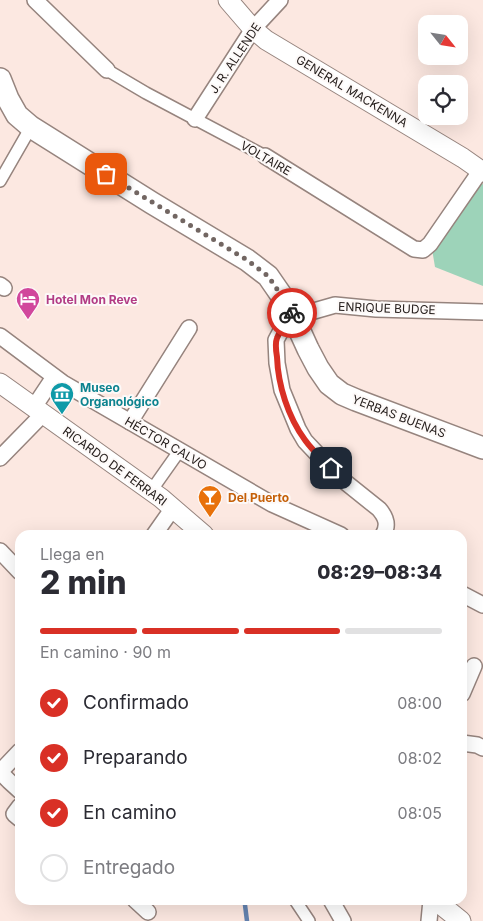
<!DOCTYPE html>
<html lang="es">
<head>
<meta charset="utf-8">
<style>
	body { margin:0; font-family:Inter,sans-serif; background:#f2f2f3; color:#2b2b33; height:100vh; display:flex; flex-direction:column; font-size:19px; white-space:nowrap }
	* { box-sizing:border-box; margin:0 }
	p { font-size:16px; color:#7c7c81 }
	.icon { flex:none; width:28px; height:28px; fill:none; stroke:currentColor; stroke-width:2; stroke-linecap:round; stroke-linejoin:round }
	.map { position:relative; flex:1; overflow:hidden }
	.panel { position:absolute; left:15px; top:530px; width:452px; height:375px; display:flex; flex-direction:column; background:#fff; border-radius:15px; box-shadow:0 5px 20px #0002 }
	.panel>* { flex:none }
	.needle { width:32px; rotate:120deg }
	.buttons { position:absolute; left:418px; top:15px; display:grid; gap:10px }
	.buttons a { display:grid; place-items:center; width:50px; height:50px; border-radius:10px; background:#fff; box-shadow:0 5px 20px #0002; font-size:25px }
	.pin { position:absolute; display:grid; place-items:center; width:42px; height:42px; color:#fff; margin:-21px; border-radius:10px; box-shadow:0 2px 8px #0006 }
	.courier { position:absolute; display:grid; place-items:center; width:50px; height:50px; margin:-25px; border:4px solid #d93025; border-radius:50%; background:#fff; color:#222; box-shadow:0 1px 6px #0007 }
	.summary em { font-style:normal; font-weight:800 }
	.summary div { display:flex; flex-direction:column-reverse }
	.summary { display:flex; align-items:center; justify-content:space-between; height:85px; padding:0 25px }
	h1 { font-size:32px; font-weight:800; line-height:38px }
	.bar { display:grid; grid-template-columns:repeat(4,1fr); gap:8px 5px; align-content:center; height:60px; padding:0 25px }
	.bar i { height:6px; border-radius:4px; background:#e1e1e2 }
	.bar .active { background:#d93025 }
	.bar p { grid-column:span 4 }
	ol { padding:0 25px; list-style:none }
	li { display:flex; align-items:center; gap:15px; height:55px }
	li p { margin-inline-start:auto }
	li .icon { padding:5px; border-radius:50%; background:#d93025; color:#fff; stroke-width:4 }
	li:last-child { color:#7c7c81 }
	li i { width:28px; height:28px; border:2px solid #e1e1e2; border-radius:50% }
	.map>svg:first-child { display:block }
	.green { fill:#9dd3b9 }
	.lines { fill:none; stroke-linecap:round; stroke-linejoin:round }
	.stream { stroke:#6382af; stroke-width:4.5 }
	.pedestrian-casing { stroke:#96847e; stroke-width:14 }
	.minor-casing { stroke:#96847e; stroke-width:18 }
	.tertiary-casing { stroke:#96847e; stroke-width:21 }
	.secondary-casing { stroke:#96847e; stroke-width:24 }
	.pedestrian { stroke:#fff; stroke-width:11 }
	.minor { stroke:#fff; stroke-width:15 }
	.tertiary { stroke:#fff; stroke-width:19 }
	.secondary { stroke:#fff; stroke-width:21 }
	.done { stroke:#726662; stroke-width:5; stroke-dasharray:0 9 }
	.route { stroke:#d93025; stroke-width:6 }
	.labels { text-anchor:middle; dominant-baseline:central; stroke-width:4; stroke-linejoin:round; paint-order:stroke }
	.street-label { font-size:12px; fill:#27201e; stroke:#fdf9f8 }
	.hotel-label { font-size:12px; font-weight:bold; fill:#b23c85; stroke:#fdf9f8; text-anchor:start }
	.culture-label { font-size:12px; font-weight:bold; fill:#0d838f; stroke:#fdf9f8; text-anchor:start }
	.food-label { font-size:12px; font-weight:bold; fill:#c56008; stroke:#fdf9f8; text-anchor:start }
</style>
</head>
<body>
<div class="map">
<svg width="483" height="921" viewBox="0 0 483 921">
	<rect width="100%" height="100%" fill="#fce8e1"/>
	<path class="green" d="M483,184V286L435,267L432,249L477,185Z"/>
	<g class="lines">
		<path class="stream" d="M245,905L247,921"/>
		<g class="pedestrian-casing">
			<g id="pedestrian">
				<path d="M107,70L146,93L265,156"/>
				<path d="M0,181L31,127"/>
				<path d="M151,491L180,450"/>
				<path d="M295,900L309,921"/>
			</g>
		</g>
		<g class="minor-casing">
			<g id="minor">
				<path d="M35,0L107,70"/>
				<path d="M195,119L253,29L280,0"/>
				<path d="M265,156L414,249L423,250L430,244L481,170"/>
				<path d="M0,285L4,288"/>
				<path d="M0,336L63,383L272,504L341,535"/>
				<path d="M34,407L54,377"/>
				<path d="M130,422L189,328"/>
				<path d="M0,458L43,414"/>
				<path d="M154,535L173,508"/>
				<path d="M383,535C389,525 386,517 379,509L339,477L305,441L298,429L282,390L277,363L276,340L283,327L293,317L335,305L376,309L483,312"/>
				<path d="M0,551L20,572"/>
				<path d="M462,594L483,605"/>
				<path d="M462,694L474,666"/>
				<path d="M462,743L477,745L483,748"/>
				<path d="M0,772L20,751"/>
				<path d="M0,772L9,781L20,791"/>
				<path d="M20,806L14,814L20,819"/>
				<path d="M135,900L148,912"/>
				<path d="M331,900L343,921"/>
				<path d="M429,921L431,900"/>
			</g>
		</g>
		<g class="tertiary-casing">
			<g id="tertiary">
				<path d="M228,0L253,29L266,40L463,158L483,172"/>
				<path d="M0,383L161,498L204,535"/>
				<path d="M435,900L461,921"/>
			</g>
		</g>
		<g class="secondary-casing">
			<path id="secondary" d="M0,79L8,99L17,115L31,127L152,203L247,260L268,276L288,305L308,349L318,368L329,384L342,394L356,400L483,448"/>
		</g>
		<use href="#pedestrian" class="pedestrian"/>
		<use href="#minor" class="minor"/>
		<use href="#tertiary" class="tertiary"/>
		<use href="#secondary" class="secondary"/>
	</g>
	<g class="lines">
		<path class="done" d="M106,174L247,260L268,276L288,305L292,313"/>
		<path class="route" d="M292,313L293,317C287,323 280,329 277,338C275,343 276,351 277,357C278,385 288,417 305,440C312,450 322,459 331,468"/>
	</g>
	<defs>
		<g id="hotel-pin" transform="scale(1.25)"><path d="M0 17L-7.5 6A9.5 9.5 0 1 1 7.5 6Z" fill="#d1479c" stroke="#fdf9f8"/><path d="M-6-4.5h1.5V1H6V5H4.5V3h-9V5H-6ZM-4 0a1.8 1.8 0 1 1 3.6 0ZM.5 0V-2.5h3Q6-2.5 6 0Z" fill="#fff"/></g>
		<g id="museum-pin" transform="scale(1.25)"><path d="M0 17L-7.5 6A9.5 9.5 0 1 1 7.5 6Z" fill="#0f9aa8" stroke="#fdf9f8"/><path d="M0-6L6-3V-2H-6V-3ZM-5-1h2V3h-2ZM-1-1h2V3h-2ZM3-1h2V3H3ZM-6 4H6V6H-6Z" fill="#fff"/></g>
		<g id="bar-pin" transform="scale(1.25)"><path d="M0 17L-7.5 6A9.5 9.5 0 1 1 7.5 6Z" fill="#e8710a" stroke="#fdf9f8"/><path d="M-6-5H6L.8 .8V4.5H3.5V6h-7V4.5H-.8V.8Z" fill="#fff"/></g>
	</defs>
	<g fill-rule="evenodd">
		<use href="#hotel-pin" x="28" y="299"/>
		<use href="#museum-pin" x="62" y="394"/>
		<use href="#bar-pin" x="210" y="497"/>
	</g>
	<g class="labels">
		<g class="street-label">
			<text transform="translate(235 58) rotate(-56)">J. R. ALLENDE</text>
			<text transform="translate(352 91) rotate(31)">GENERAL MACKENNA</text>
			<text transform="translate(266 158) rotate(30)">VOLTAIRE</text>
			<text transform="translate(387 308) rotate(2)">ENRIQUE BUDGE</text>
			<text transform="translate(399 416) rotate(21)">YERBAS BUENAS</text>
			<text transform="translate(166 443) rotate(30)">HÉCTOR CALVO</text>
			<text transform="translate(115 466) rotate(36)">RICARDO DE FERRARI</text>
		</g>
		<g class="hotel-label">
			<text x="46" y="299">Hotel Mon Reve</text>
		</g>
		<g class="culture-label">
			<text x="80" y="387">Museo<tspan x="80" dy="14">Organológico</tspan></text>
		</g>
		<g class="food-label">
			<text x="228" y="497">Del Puerto</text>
		</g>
	</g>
</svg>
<div class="buttons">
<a><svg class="needle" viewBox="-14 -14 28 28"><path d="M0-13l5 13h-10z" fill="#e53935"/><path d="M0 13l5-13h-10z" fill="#7c7c81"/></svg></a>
<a><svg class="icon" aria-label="locate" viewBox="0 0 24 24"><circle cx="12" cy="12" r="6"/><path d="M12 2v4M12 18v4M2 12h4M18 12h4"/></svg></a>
</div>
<div class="pin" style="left:106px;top:174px;background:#ea580c"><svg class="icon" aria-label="bag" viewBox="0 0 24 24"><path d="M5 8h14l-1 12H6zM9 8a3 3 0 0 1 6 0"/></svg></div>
<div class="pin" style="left:331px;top:468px;background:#1f2937"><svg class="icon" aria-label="home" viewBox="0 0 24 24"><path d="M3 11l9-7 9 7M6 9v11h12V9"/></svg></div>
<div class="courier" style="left:292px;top:313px"><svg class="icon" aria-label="bike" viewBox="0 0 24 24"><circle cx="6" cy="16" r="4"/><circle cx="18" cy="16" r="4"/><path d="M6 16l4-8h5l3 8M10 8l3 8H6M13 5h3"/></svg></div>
<section class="panel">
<div class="summary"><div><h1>2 min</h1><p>Llega en</p></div><em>08:29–08:34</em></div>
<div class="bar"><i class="active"></i><i class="active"></i><i class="active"></i><i></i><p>En camino · 90 m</p></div>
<ol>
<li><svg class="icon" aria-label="check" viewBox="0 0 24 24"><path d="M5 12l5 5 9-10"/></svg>Confirmado<p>08:00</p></li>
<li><svg class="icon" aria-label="check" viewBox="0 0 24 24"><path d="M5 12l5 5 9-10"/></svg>Preparando<p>08:02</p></li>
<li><svg class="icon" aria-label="check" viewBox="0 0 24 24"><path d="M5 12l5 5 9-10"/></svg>En camino<p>08:05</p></li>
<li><i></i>Entregado</li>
</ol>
</section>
</div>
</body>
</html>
